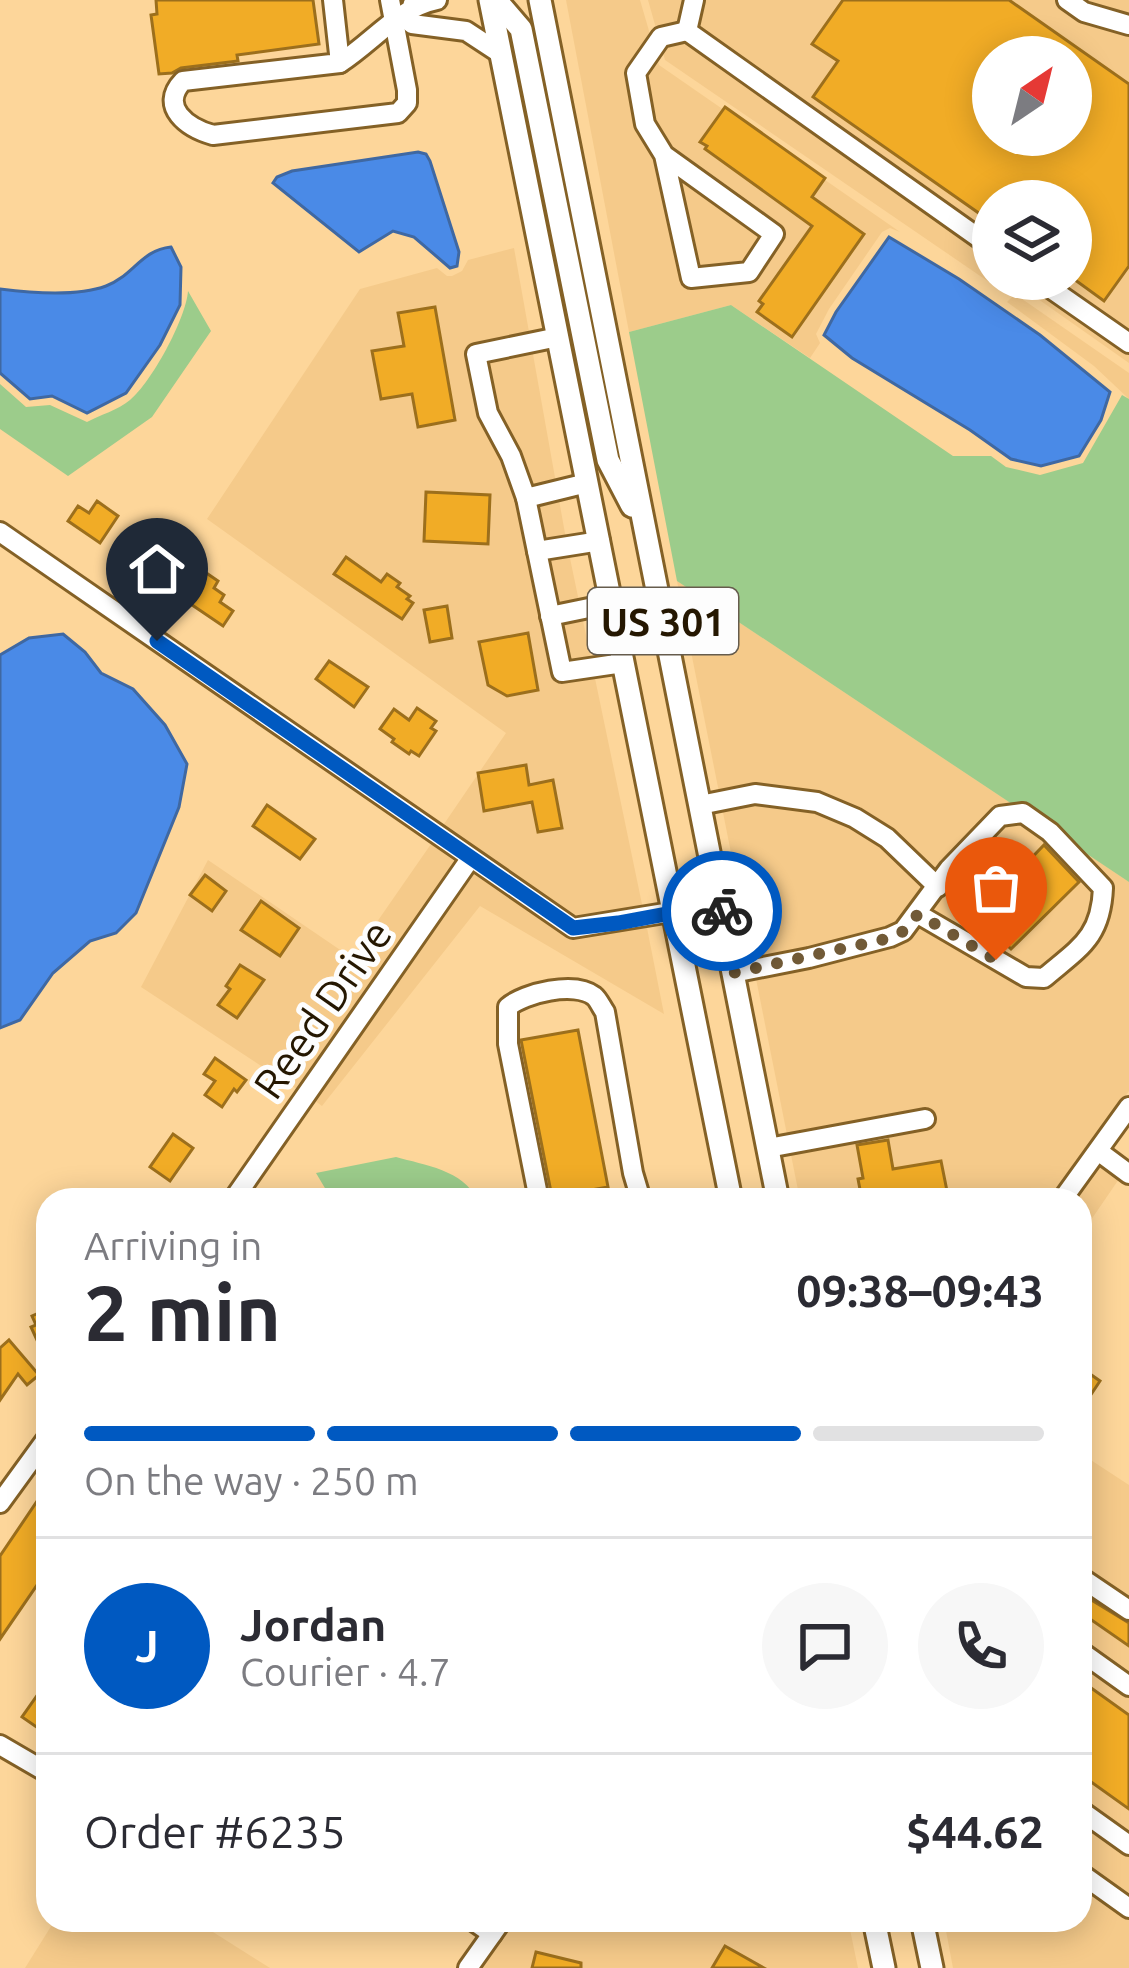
<!DOCTYPE html>
<html lang="en">
<head>
<meta charset="utf-8">
<style>
	body { margin:0; font-family:Ubuntu,sans-serif; background:#f7f7f7; color:#2b2b33; height:100vh; display:flex; flex-direction:column; font-size:45px; white-space:nowrap }
	* { box-sizing:border-box; margin:0 }
	p { font-size:39px; color:#7c7c81 }
	.icon { flex:none; width:66px; height:66px; fill:none; stroke:currentColor; stroke-width:2; stroke-linecap:round; stroke-linejoin:round }
	.map { position:relative; flex:1; overflow:hidden }
	.panel { position:absolute; left:36px; top:1188px; width:1056px; height:744px; display:flex; flex-direction:column; background:#fff; border-radius:36px; box-shadow:0 6px 30px #0003 }
	.panel>* { flex:none }
	.needle { width:78px; rotate:35deg }
	.tools { position:absolute; left:972px; top:36px; display:grid; gap:24px }
	.tools a { display:grid; place-items:center; width:120px; height:120px; border-radius:50%; background:#fff; box-shadow:0 6px 30px #0003; font-size:60px }
	.pin { position:absolute; display:grid; place-items:center; width:102px; height:102px; color:#fff; margin:-123px -51px; border-radius:50% 50% 50% 0; rotate:-45deg; box-shadow:0 0 12px #0007 }
	.pin .icon { rotate:45deg }
	.courier { position:absolute; display:grid; place-items:center; width:120px; height:120px; margin:-60px; border:9px solid #0059c1; border-radius:50%; background:#fff; color:#222; box-shadow:0 3px 15px #0007 }
	.summary em { font-style:normal; font-weight:700 }
	.summary div { display:flex; flex-direction:column-reverse }
	.summary { display:flex; align-items:center; justify-content:space-between; height:204px; padding:0 48px }
	h1 { font-size:78px; font-weight:700; line-height:90px }
	.bar { display:grid; grid-template-columns:repeat(4,1fr); gap:18px 12px; align-content:center; height:144px; padding:0 48px }
	.bar i { height:15px; border-radius:9px; background:#e1e1e2 }
	.bar .current { background:#0059c1 }
	.bar p { grid-column:span 4 }
	.line { display:flex; align-items:center; gap:30px; padding:0 48px; border-top:3px solid #e1e1e2 }
	.line div { flex:1 }
	.round { display:grid; place-items:center; flex:none; width:126px; height:126px; border-radius:63px; background:#f7f7f7 }
	.map>svg:first-child { display:block }
	.built { fill:#f5ca8a; fill-rule:evenodd }
	.green { fill:#9ccc8b }
	.water { fill:#4a8ae7; stroke:#3f68a2; stroke-width:3 }
	.building { fill:#f1ac26; stroke:#9c6f1c; stroke-width:3; fill-rule:evenodd }
	.lines { fill:none; stroke-linecap:round; stroke-linejoin:round }
	.minor-casing { stroke:#846126; stroke-width:24 }
	.major-casing { stroke:#846126; stroke-width:27 }
	.minor { stroke:#fff; stroke-width:18 }
	.major { stroke:#fff; stroke-width:21 }
	.done { stroke:#715a37; stroke-width:12; stroke-dasharray:0 21.6 }
	.route { stroke:#0059c1; stroke-width:15 }
	.labels { text-anchor:middle; dominant-baseline:central; stroke-width:10; stroke-linejoin:round; paint-order:stroke }
	.shield { fill:#fdfdfd; stroke:#665c4d; stroke-width:3 }
	.shield-label { font-size:39px; font-weight:bold; fill:#251701 }
	.street-label { font-size:42px; fill:#251701; stroke:#fdfdfd }
</style>
</head>
<body>
<div class="map">
<svg width="1129" height="1968" viewBox="0 0 1129 1968">
	<rect width="100%" height="100%" fill="#fdd69a"/>
	<g class="built">
		<path d="M566,0H640L659,65L900,232L890,228L882,232L829,309L816,334L820,343L810,358L731,305L629,332Z"/>
		<path d="M648,0H1129V363L1014,282L1005,293L665,60ZM993,57H1071V135H993ZM993,201H1071V279H993Z"/>
		<path d="M514,248L566,539L643,909L576,917L442,827L506,733L207,519L360,289L437,268L447,276H452L462,271L468,260Z"/>
		<path d="M1015,294L1129,373V399L1094,366L1007,302Z"/>
		<path d="M677,581L1129,882V1091L1050,1200H800Z"/>
		<path d="M431,844L457,863L298,1090L141,987L208,860L352,958Z"/>
		<path d="M472,873L567,936L647,928L664,1014L480,906L322,1106L314,1100Z"/>
		<path d="M1099,1164L1119,1179L1080,1236V1200H1073Z"/>
		<path d="M1080,1453L1129,1485V1968H953L944,1920H1080Z"/>
		<path d="M55,1920H194L270,1968H25Z"/>
		<path d="M513,1920H848L858,1968H479Z"/>
	</g>
	<g class="green">
		<path d="M188,291L211,331L152,417L68,476L0,429V384L26,407L50,405L87,422C100,415 118,410 130,400C151,383 186,319 188,291Z"/>
		<path d="M731,305L953,456H991L1006,467L1040,475L1083,463L1122,395L1129,399V882L677,581L629,332Z"/>
		<path d="M396,1157C424,1165 464,1170 477,1200H332L316,1173Z"/>
	</g>
	<g class="water">
		<path d="M418,152L426,154L430,161L459,252L457,266L450,268L414,237L393,231L359,252L273,183L277,177L292,171Z"/>
		<path d="M889,237L959,279L1040,335L1110,392L1101,420L1079,456L1041,466L1011,459L970,430L852,358L824,335L836,312Z"/>
		<path d="M171,247L181,267L180,305L160,345L126,393L87,413L52,396L30,399L0,373V289C31,293 76,297 106,286C133,276 141,250 171,247Z"/>
		<path d="M63,634L85,652L101,673L133,689L165,725L187,764L179,807L136,913L116,933L90,941L53,973L20,1020L0,1028V655L29,638Z"/>
	</g>
	<g class="building">
		<path d="M156,0H313L319,44L237,55L238,61L181,68L172,73L159,74L151,15L157,14Z"/>
		<path d="M843,0H1009L1129,84V266L1104,301L1071,277V201H993V223L813,97L838,61L812,44ZM993,57H1071V135H993Z"/>
		<path d="M725,107L825,178L812,197L864,234L792,337L757,312L763,304L759,301L812,226L705,149L707,146L700,142Z"/>
		<path d="M435,307L455,420L418,427L412,394L381,399L372,351L404,346L398,313Z"/>
		<path d="M426,492L490,495L488,544L424,541Z"/>
		<path d="M97,501L118,516L100,543L68,521L78,506L89,513Z"/>
		<path d="M346,557L381,582L387,574L400,583L397,587L410,596L407,599L413,603L402,619L334,574Z"/>
		<path d="M188,570L197,576L202,570L218,581L214,588L224,595L220,602L233,611L223,626L173,592Z"/>
		<path d="M447,606L452,638L430,642L424,610Z"/>
		<path d="M528,633L538,690L507,696L488,685L479,642Z"/>
		<path d="M329,661L368,687L354,707L316,679Z"/>
		<path d="M417,708L436,721L431,728L436,731L419,756L411,751L409,754L392,742L394,739L380,729L394,709L409,720Z"/>
		<path d="M526,765L529,785L553,780L562,828L538,832L532,802L484,811L478,773Z"/>
		<path d="M267,805L315,839L300,859L253,826Z"/>
		<path d="M1044,845L1079,882L1011,949L975,914L1000,889L996,884L1007,873L1012,878Z"/>
		<path d="M205,875L226,891L212,911L190,895Z"/>
		<path d="M261,901L299,928L280,956L241,930Z"/>
		<path d="M240,965L264,980L237,1018L218,1005L230,989L226,986Z"/>
		<path d="M578,1030L608,1187L552,1197L521,1040Z"/>
		<path d="M215,1058L246,1080L237,1092L234,1089L222,1107L205,1095L215,1081L204,1074Z"/>
		<path d="M173,1134L193,1148L170,1181L150,1167Z"/>
		<path d="M888,1140L893,1169L941,1161L948,1196L925,1200H862L858,1179L863,1178L857,1145Z"/>
		<path d="M48,1309V1364L31,1327L36,1325L32,1316Z"/>
		<path d="M9,1340L39,1375L27,1385L18,1374L0,1400V1348Z"/>
		<path d="M1080,1367L1100,1381L1080,1411Z"/>
		<path d="M48,1485V1569L0,1639V1556Z"/>
		<path d="M1080,1593L1129,1623V1646L1080,1612Z"/>
		<path d="M48,1680V1735L22,1717Z"/>
		<path d="M1080,1680L1129,1715V1809L1080,1774Z"/>
		<path d="M725,1946L764,1968H712Z"/>
		<path d="M536,1952L581,1963V1968H532Z"/>
	</g>
	<g class="lines">
		<g class="minor-casing">
			<g id="minor">
				<path d="M333,0L340,63L183,81C158,107 188,128 213,135L398,113L407,103V90L390,0"/>
				<path d="M694,0L687,31L993,248"/>
				<path d="M1067,0L1084,12L1129,25"/>
				<path d="M403,16L412,24L466,31L501,54"/>
				<path d="M340,63C374,41 398,8 437,0"/>
				<path d="M664,155L691,278L749,272L774,234L664,155L645,124L636,73L661,37L687,31"/>
				<path d="M1037,279L1129,343"/>
				<path d="M587,483L526,498L562,672L623,663"/>
				<path d="M526,498L511,456L488,413L476,354L558,337"/>
				<path d="M0,532L573,928L720,904"/>
				<path d="M537,551L600,541"/>
				<path d="M550,616L613,603"/>
				<path d="M700,805L755,794L817,802L855,818L887,838L938,887"/>
				<path d="M733,973L809,958L890,937L903,931L949,869L1000,816L1023,813L1050,832L1103,888C1101,938 1079,948 1044,978L1026,977L918,914"/>
				<path d="M768,1148L925,1119"/>
				<path d="M1098,1151L1129,1174"/>
				<path d="M233,1200L470,859"/>
				<path d="M539,1200L508,1044V1007C524,993 575,981 594,996C598,999 602,1008 605,1012L633,1173L641,1200"/>
				<path d="M1062,1200L1129,1107"/>
				<path d="M0,1503L48,1437"/>
				<path d="M1080,1577L1129,1610"/>
				<path d="M1080,1651L1129,1686"/>
				<path d="M0,1745L48,1773"/>
				<path d="M1080,1810L1129,1845"/>
				<path d="M1080,1873L1129,1908"/>
				<path d="M472,1920L492,1934"/>
				<path d="M468,1968L502,1920"/>
			</g>
		</g>
		<g class="major-casing">
			<g id="major">
				<path d="M490,0L731,1200"/>
				<path d="M496,0L521,29L608,460L632,506"/>
				<path d="M540,0L778,1200"/>
				<path d="M414,5L418,0"/>
				<path d="M874,1920L884,1968"/>
				<path d="M922,1920L932,1968"/>
			</g>
		</g>
		<use href="#minor" class="minor"/>
		<use href="#major" class="major"/>
	</g>
	<g class="lines">
		<path class="done" d="M722,911L733,973L890,938L904,931L918,914L996,960"/>
		<path class="route" d="M157,641L573,928L618,923L720,904L722,911"/>
	</g>
	<g class="labels">
		<rect class="shield" x="588" y="588" width="150" height="66" rx="9"/>
		<g class="shield-label">
			<text x="663" y="621">US 301</text>
		</g>
		<g class="street-label">
			<text transform="translate(322 1009) rotate(-55)">Reed Drive</text>
		</g>
	</g>
</svg>
<div class="tools">
<a><svg class="needle" viewBox="-14 -14 28 28"><path d="M0-13l5 13h-10z" fill="#e53935"/><path d="M0 13l5-13h-10z" fill="#7c7c81"/></svg></a>
<a><svg class="icon" aria-label="layers" viewBox="0 0 24 24"><path d="M12 4l9 5-9 5-9-5zM3 14l9 5 9-5"/></svg></a>
</div>
<div class="pin" style="left:996px;top:960px;background:#ea580c"><svg class="icon" aria-label="bag" viewBox="0 0 24 24"><path d="M5 8h14l-1 12H6zM9 8a3 3 0 0 1 6 0"/></svg></div>
<div class="pin" style="left:157px;top:641px;background:#1f2937"><svg class="icon" aria-label="home" viewBox="0 0 24 24"><path d="M3 11l9-7 9 7M6 9v11h12V9"/></svg></div>
<div class="courier" style="left:722px;top:911px"><svg class="icon" aria-label="bike" viewBox="0 0 24 24"><circle cx="6" cy="16" r="4"/><circle cx="18" cy="16" r="4"/><path d="M6 16l4-8h5l3 8M10 8l3 8H6M13 5h3"/></svg></div>
<section class="panel">
<div class="summary"><div><h1>2 min</h1><p>Arriving in</p></div><em>09:38–09:43</em></div>
<div class="bar"><i class="current"></i><i class="current"></i><i class="current"></i><i></i><p>On the way · 250 m</p></div>
<div class="line" style="height:216px"><b class="round" style="background:#0059c1;color:#fff">J</b><div><b>Jordan</b><p>Courier · 4.7</p></div><a class="round"><svg class="icon" aria-label="chat" viewBox="0 0 24 24"><path d="M4 5h16v11H9l-5 4z"/></svg></a><a class="round"><svg class="icon" aria-label="phone" viewBox="0 0 24 24"><path d="M5 4h4l2 5-3 2q2 4 5 5l2-3 5 2v4C11 20 4 13 5 4z"/></svg></a></div>
<div class="line" style="height:156px"><div>Order #6235</div><b>$44.62</b></div>
</section>
</div>
</body>
</html>
